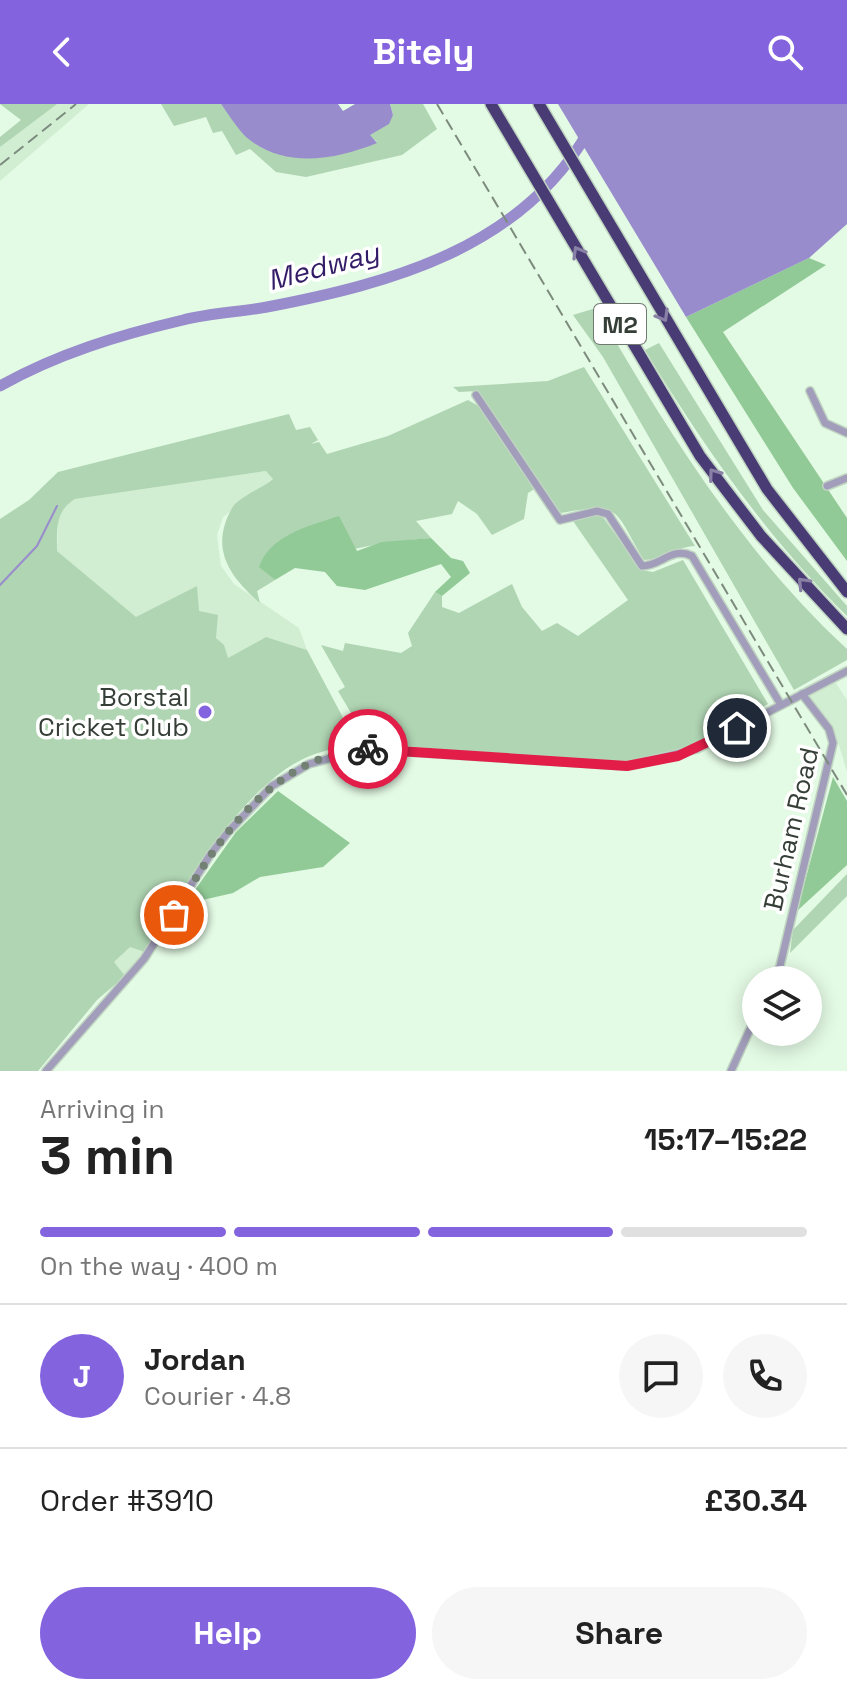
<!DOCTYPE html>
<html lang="en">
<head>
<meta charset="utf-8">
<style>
	body { margin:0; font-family:"Space Grotesk",sans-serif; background:#f6f6f6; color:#222; height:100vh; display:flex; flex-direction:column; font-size:30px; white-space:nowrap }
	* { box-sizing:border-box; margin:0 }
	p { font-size:26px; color:#767676 }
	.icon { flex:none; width:44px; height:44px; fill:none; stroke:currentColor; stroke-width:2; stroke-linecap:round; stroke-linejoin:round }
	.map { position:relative; height:967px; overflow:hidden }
	.sheet { display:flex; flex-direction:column; background:#fff; flex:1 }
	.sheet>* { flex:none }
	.fabs { position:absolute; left:742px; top:862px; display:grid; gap:16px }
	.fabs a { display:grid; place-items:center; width:80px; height:80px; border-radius:50%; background:#fff; box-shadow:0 4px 20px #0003; font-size:40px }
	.pin { position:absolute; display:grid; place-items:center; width:68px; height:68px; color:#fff; margin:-34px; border:4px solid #fff; border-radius:50%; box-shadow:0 2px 8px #0007 }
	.courier { position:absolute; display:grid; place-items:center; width:80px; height:80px; margin:-40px; border:6px solid #e11d48; border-radius:50%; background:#fff; color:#222; box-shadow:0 2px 10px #0007 }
	.summary em { font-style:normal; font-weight:600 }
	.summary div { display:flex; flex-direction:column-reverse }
	.summary { display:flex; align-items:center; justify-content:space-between; height:136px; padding:0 40px }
	h1 { font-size:52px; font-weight:600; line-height:60px }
	.bar { display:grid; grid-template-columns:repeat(4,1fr); gap:12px 8px; align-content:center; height:96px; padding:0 40px }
	.bar i { height:10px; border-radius:6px; background:#e0e0e0 }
	.bar .selected { background:#8463df }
	.bar p { grid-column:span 4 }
	.line { display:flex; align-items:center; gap:20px; padding:0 40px; border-top:2px solid #e0e0e0 }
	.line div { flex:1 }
	.round { display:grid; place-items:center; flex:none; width:84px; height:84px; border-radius:42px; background:#f6f6f6 }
	.button { display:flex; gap:16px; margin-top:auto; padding:16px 40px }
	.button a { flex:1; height:92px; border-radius:48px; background:#8463df; color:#fff; font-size:32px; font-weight:600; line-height:92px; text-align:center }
	.button a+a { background:#f6f6f6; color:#222 }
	header { display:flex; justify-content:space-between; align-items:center; height:104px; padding:0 40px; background:#8463df; color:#fff; font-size:36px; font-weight:600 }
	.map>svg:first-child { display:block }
	.built { fill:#d1eed3 }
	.green { fill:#b0d5b3 }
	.forest { fill:#91ca96 }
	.water { fill:#988ccc }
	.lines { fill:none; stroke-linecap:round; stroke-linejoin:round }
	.stream { stroke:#988ccc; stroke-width:2 }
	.river { stroke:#988ccc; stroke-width:11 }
	.minor-casing { stroke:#c0d5c1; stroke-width:10 }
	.highway-casing { stroke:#c0d5c1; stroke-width:14 }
	.minor { stroke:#a19dba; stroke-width:7 }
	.highway { stroke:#493c75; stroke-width:11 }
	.rail { stroke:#7c8b7d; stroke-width:2; stroke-dasharray:12 6; stroke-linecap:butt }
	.oneway { stroke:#8980a5 }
	.done { stroke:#738074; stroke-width:8; stroke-dasharray:0 14.4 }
	.route { stroke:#e11d48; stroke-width:10 }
	.poi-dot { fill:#8463df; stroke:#fff; stroke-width:3 }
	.labels { text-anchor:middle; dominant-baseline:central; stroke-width:7; stroke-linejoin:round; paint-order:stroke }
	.shield { fill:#fff; stroke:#727973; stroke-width:2 }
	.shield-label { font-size:24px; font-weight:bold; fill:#363f37 }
	.poi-label { font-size:26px; fill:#363f37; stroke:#fff; text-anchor:end }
	.street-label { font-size:26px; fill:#363f37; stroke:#fff }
	.water-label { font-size:28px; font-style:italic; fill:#331c67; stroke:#fff }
</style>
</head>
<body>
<header><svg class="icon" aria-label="back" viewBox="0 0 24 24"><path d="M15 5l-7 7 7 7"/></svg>Bitely<svg class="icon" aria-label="search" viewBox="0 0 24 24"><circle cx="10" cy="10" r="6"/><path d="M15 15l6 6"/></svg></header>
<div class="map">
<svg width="847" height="967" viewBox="0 0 847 967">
	<rect width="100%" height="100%" fill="#e3fae4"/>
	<g class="built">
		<path d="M53,0H89L0,77V43Z"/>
		<path d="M266,367L274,374L223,413L217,431L221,462L234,480L299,524L307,546L266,533L228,554L136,514L57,447L58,416L64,402L75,395Z"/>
		<path d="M835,578L847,596V668L835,628L809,592Z"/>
		<path d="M130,842L145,848L125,872L113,859Z"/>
	</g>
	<g class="green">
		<path d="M57,0L0,43V33L21,16L0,0Z"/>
		<path d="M161,0H221L245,31L377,38L369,31L393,11L390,0H423L437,25L402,51L306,73L276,68L250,45L236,51L222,27L213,29L206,13L174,22Z"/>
		<path d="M596,204C667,326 742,448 847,545V556L794,586L603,253L573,211Z"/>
		<path d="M659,239L763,406L847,502V512C767,433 703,342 645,246Z"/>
		<path d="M584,263L695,442C674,443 660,456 644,456C613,405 623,398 561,409L477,287L459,288L453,283L548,277Z"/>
		<path d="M468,296L480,303L536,384L528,389L524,415L492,431L477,410L458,397L452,410L416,417L431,434C373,438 317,454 260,463L275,476L257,487L260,499C230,473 209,445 232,404C238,393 263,384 273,375L266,367L75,395C55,407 57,425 57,447L136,513L197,482L199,507L218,511L216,534L224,541L228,554L266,533L307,546L356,638C339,644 319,647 303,655C239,686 181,789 145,848L130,843L114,858L125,872L97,896L38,967H0V415L29,396L58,368L289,310L296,326L310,323L318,336L311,340L319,338L327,350L388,332Z"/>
		<path d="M600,409L641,466L653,468L683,456L768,600L702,637L664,651L630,657L569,656L369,639L338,587L345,583L321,541L343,547L345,539L401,549L412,542L408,529L435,488L442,492V503L459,509L512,480L522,503L542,527L557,519L578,532L628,496L573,417Z"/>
		<path d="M847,770V792L790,849L793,826Z"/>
	</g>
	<g class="forest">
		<path d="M809,154L826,161L723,228L847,414V457L793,384L686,213Z"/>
		<path d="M339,412L357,447L382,438L431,434L451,454L463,457L470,469L442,492L435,488L451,473L441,460L365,486L337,482L325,468L295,464L275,476L259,463C270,431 309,422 339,412Z"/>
		<path d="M833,673L847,697V761L797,807Z"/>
		<path d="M278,687L350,739L323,763L260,773L233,789L185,800L236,728Z"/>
	</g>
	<g class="water">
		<path d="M221,0H338L343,7L355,0H390L393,11L389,20L370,31L377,39C335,56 281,66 244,31C236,22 228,10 221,0Z"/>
		<path d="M558,0H847V120L809,154L686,213Z"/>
	</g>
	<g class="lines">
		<path class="stream" d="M0,481L37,442L57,402"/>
		<path class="river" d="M0,282C57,250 119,231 183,216C210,209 240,208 267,203C392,179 521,144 588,28"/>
		<g class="minor-casing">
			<g id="minor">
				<path d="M810,287L825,319L847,329"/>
				<path d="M476,291L560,416L597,407L608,410L642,462C661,462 672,442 692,452L781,601"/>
				<path d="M827,382L847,374"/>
				<path d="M773,876L780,862L833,639L829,625L802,590"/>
				<path d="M46,967L144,855L210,751L229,727L272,682L309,660L365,645L627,662L697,645L847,567"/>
				<path d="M731,967L756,912"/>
			</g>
		</g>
		<g class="highway-casing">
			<g id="highway">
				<path d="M491,0L700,352L761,432L847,525"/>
				<path d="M539,0L767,385L847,488"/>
			</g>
		</g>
		<use href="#minor" class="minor"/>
		<use href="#highway" class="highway"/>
		<g class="rail">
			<path d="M437,0L847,691"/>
			<path d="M0,61L76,0"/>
		</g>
	</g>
	<defs><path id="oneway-chevron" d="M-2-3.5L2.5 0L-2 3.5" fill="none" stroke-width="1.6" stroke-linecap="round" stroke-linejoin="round" transform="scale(2)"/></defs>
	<g class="oneway">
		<use href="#oneway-chevron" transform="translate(578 148) rotate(-120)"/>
		<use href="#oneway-chevron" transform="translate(663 212) rotate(60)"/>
		<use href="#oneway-chevron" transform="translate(714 370) rotate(-126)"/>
		<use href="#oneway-chevron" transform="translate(803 479) rotate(-134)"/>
	</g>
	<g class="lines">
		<path class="done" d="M174,811C215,738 274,649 368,645"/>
		<path class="route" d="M368,645L627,662L678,652L737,624"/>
	</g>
	<circle class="poi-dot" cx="205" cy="608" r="8"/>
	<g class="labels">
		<rect class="shield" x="594" y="200" width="52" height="40" rx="6"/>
		<g class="shield-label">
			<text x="620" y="220">M2</text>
		</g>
		<g class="poi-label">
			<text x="189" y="593">Borstal<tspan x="189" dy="30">Cricket Club</tspan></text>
		</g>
		<g class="street-label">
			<text transform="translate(791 725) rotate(-77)">Burham Road</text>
		</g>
		<g class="water-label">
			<text transform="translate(323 162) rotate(-15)">Medway</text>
		</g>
	</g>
</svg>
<div class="fabs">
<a><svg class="icon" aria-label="layers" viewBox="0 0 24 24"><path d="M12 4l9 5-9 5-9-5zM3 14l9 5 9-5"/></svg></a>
</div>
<div class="pin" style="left:174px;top:811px;background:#ea580c"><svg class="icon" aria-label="bag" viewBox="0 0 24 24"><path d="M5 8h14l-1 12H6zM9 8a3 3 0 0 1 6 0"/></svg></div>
<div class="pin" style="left:737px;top:624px;background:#1f2937"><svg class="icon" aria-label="home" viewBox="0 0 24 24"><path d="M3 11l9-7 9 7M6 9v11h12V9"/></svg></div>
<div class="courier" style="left:368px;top:645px"><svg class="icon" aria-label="bike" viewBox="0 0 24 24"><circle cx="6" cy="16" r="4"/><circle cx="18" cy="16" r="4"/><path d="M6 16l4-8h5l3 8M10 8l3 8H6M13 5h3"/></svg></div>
</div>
<section class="sheet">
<div class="summary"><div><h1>3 min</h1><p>Arriving in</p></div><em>15:17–15:22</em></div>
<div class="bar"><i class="selected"></i><i class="selected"></i><i class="selected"></i><i></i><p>On the way · 400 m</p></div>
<div class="line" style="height:144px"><b class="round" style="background:#8463df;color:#fff">J</b><div><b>Jordan</b><p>Courier · 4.8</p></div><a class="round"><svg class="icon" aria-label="chat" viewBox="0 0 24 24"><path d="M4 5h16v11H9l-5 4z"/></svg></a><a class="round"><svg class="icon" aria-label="phone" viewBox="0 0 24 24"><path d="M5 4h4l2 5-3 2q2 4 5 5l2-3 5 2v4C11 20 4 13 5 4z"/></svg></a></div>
<div class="line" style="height:104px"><div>Order #3910</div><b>£30.34</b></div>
<div class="button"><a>Help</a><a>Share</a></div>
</section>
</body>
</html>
